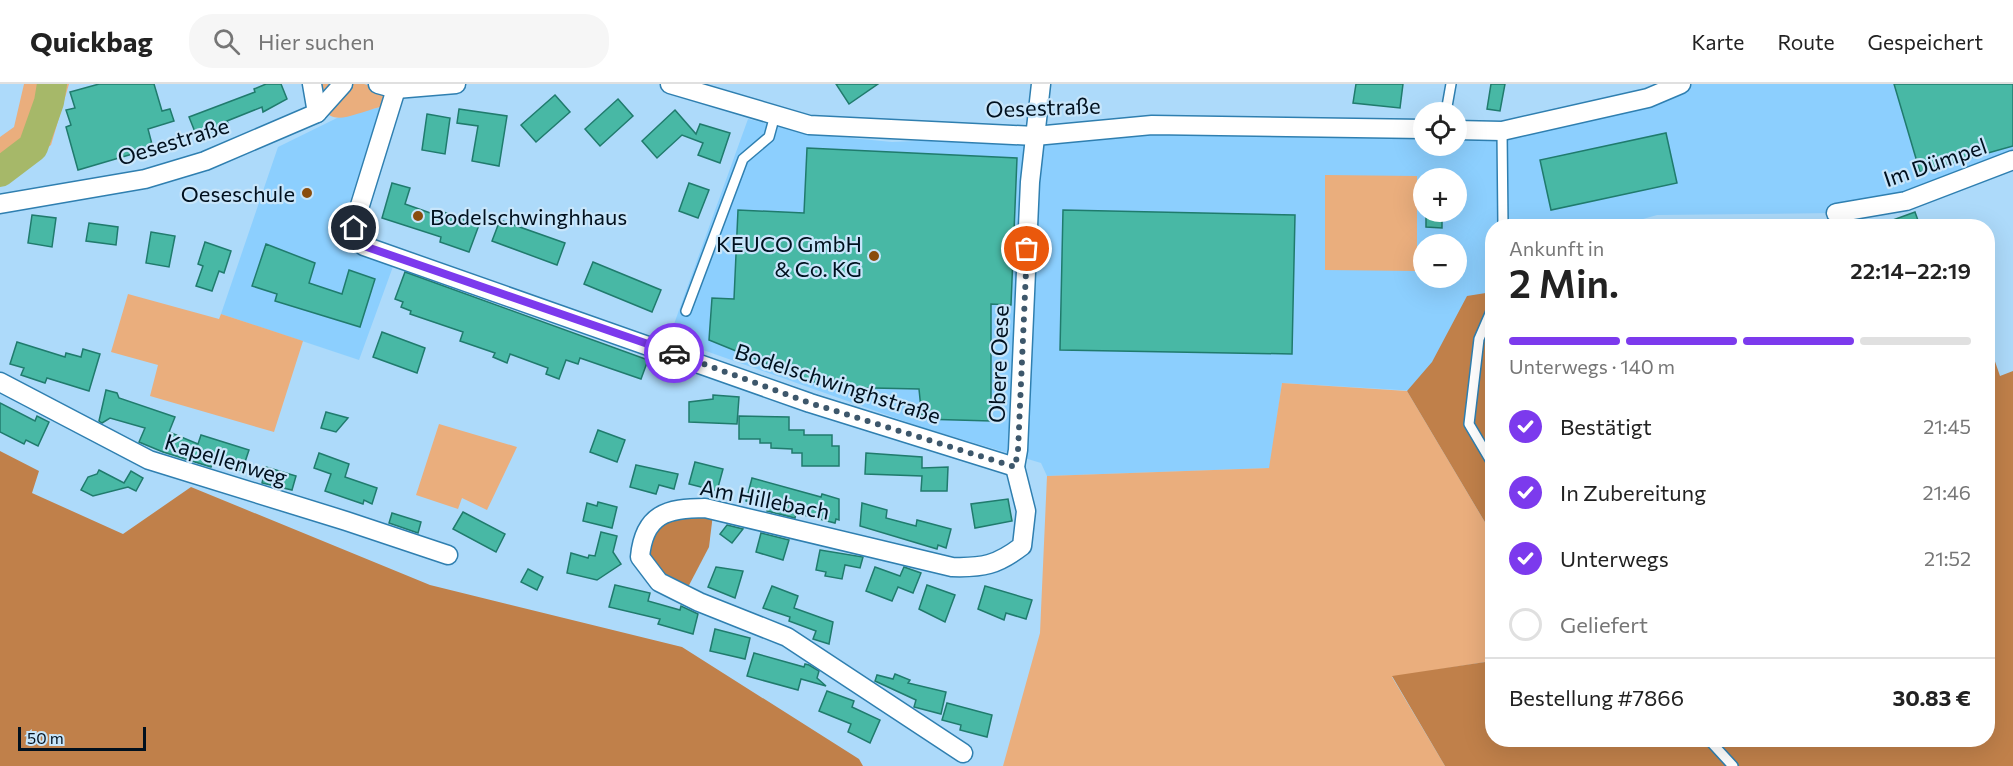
<!DOCTYPE html>
<html lang="de">
<head>
<meta charset="utf-8">
<style>
	body { margin:0; font-family:Commissioner,sans-serif; background:#f6f6f6; color:#222; height:100vh; display:flex; flex-direction:column; font-size:22px; white-space:nowrap }
	* { box-sizing:border-box; margin:0 }
	p { font-size:20px; color:#767676 }
	.icon { flex:none; width:33px; height:33px; fill:none; stroke:currentColor; stroke-width:2; stroke-linecap:round; stroke-linejoin:round }
	.map { position:relative; flex:1; overflow:hidden }
	.panel { position:absolute; left:1485px; top:135px; width:510px; height:528px; display:flex; flex-direction:column; background:#fff; border-radius:24px; box-shadow:0 6px 24px #0002 }
	.panel>* { flex:none }
	.buttons { position:absolute; left:1413px; top:18px; display:grid; gap:12px }
	.buttons a { display:grid; place-items:center; width:54px; height:54px; border-radius:50%; background:#fff; box-shadow:0 6px 24px #0002; font-size:30px }
	.scale { position:absolute; left:18px; bottom:15px; width:128px; box-sizing:border-box; padding-left:6px; border:3px solid #00101e; border-top:0; font-size:16px; line-height:21px; white-space:nowrap; color:#00101e; -webkit-text-stroke:4px #c7e5fa; paint-order:stroke }
	.pin { position:absolute; display:grid; place-items:center; width:51px; height:51px; color:#fff; margin:-26px; border:3px solid #fff; border-radius:50%; box-shadow:0 2px 6px #0007 }
	.courier { position:absolute; display:grid; place-items:center; width:60px; height:60px; margin:-30px; border:4px solid #7c3aed; border-radius:50%; background:#fff; color:#222; box-shadow:0 2px 8px #0007 }
	.headline em { font-style:normal; font-weight:600 }
	.headline div { display:flex; flex-direction:column-reverse }
	.headline { display:flex; align-items:center; justify-content:space-between; height:102px; padding:0 24px }
	h1 { font-size:39px; font-weight:600; line-height:45px }
	.bar { display:grid; grid-template-columns:repeat(4,1fr); gap:9px 6px; align-content:center; height:72px; padding:0 24px }
	.bar i { height:8px; border-radius:4px; background:#e0e0e0 }
	.bar .selected { background:#7c3aed }
	.bar p { grid-column:span 4 }
	.line { display:flex; align-items:center; gap:15px; padding:0 24px; border-top:2px solid #e0e0e0 }
	.line div { flex:1 }
	ol { padding:0 24px; list-style:none }
	li { display:flex; align-items:center; gap:18px; height:66px }
	li p { margin-inline-start:auto }
	li .icon { padding:6px; border-radius:50%; background:#7c3aed; color:#fff; stroke-width:4 }
	li:last-child { color:#767676 }
	li i { width:33px; height:33px; border:3px solid #e0e0e0; border-radius:50% }
	header { display:flex; align-items:center; gap:36px; box-sizing:border-box; height:84px; padding:0 30px; background:#fff; border-bottom:2px solid #e0e0e0 }
	header strong { font-size:28px }
	nav { display:flex; gap:33px; margin-inline-start:auto; font-size:21px }
	.search { width:420px; height:54px; background:#f6f6f6; display:flex; align-items:center; gap:15px; box-sizing:border-box; padding:0 21px; border-radius:24px; color:#767676; font-size:22px }
	.map>svg:first-child { display:block }
	.built { fill:#8ccffe; fill-rule:evenodd }
	.green { fill:#eaae7d }
	.forest { fill:#c0804a }
	.lines { fill:none; stroke-linecap:round; stroke-linejoin:round }
	.river { stroke:#a6b869; stroke-width:30 }
	.building { fill:#48b8a5; stroke:#207b6d; stroke-width:1.5 }
	.service-casing { stroke:#2f7fb0; stroke-width:12 }
	.minor-casing { stroke:#2f7fb0; stroke-width:21 }
	.service { stroke:#fff; stroke-width:9 }
	.minor { stroke:#fff; stroke-width:18 }
	.done { stroke:#3d576b; stroke-width:6; stroke-dasharray:0 10.8 }
	.route { stroke:#7c3aed; stroke-width:8 }
	.poi-dot { fill:#8a4d0d; stroke:#c7e5fa; stroke-width:2 }
	.labels { text-anchor:middle; dominant-baseline:central; stroke-width:4.5; stroke-linejoin:round; paint-order:stroke }
	.street-label { font-size:22px; fill:#00101e; stroke:#c7e5fa }
	.poi-label { font-size:22px; fill:#00101e; stroke:#c7e5fa; text-anchor:end }
</style>
</head>
<body>
<header>
<strong>Quickbag</strong>
<div class="search"><svg class="icon" aria-label="search" viewBox="0 0 24 24"><circle cx="10" cy="10" r="6"/><path d="M15 15l6 6"/></svg>Hier suchen</div>
<nav><a>Karte</a><a>Route</a><a>Gespeichert</a></nav>
</header>
<div class="map">
<svg width="2013" height="682" viewBox="0 0 2013 682">
	<rect width="100%" height="100%" fill="#addafa"/>
	<g class="built">
		<path d="M1681,0H2013V76L1836,129L1657,131L1619,142H1492V225L1434,308L1282,299L1270,384L1047,392L1041,379L921,343L669,254L748,35L810,50L892,58L1035,52L1152,41L1423,45L1424,62H1456L1457,46L1502,47ZM1424,94H1456V128H1424ZM1424,160H1456V194H1424Z"/>
		<path d="M380,23L338,155L395,177L359,276L221,230L278,63L337,34Z"/>
	</g>
	<g class="green">
		<path d="M24,0H69L51,61L8,90L0,86V53L14,43Z"/>
		<path d="M315,0H364L386,6L380,23C343,33 324,49 315,0Z"/>
		<path d="M1325,91L1417,92V187L1325,186Z"/>
		<path d="M128,210L219,235L221,230L303,257L274,348L150,312L158,281L111,268Z"/>
		<path d="M1282,299L1407,307L1492,450V577L1392,593L1445,682H1003L1040,549L1047,392L1269,384Z"/>
		<path d="M439,340L517,363L487,426L462,414L458,425L416,411Z"/>
	</g>
	<g class="forest">
		<path d="M1492,208V450L1407,307L1432,278L1467,212Z"/>
		<path d="M1988,257L2000,292L2013,287V682H1445L1392,592L1492,577V656H1988Z"/>
		<path d="M0,367L39,387L32,409L123,450L191,403L430,501L682,563L859,675L863,682H0Z"/>
		<path d="M674,428L713,430L709,463L686,507L664,497L644,473L645,457Z"/>
	</g>
	<g class="lines">
		<path class="river" d="M0,88L33,63L49,18L52,0"/>
	</g>
	<g class="building">
		<path d="M99,0H154L162,27L170,25L174,37L148,45L153,64L78,86L66,43L71,41L66,26L75,24L70,8Z"/>
		<path d="M266,0H281L287,15L263,28L262,23L227,37L228,39L218,45L197,53L189,33L255,8L254,5Z"/>
		<path d="M836,0H878L849,20Z"/>
		<path d="M1356,0H1403L1400,24L1353,19Z"/>
		<path d="M1491,0H1505L1500,27L1487,25Z"/>
		<path d="M1894,0H2013V62L1920,88Z"/>
		<path d="M555,11L570,28L536,58L521,41Z"/>
		<path d="M618,15L633,32L600,62L585,45Z"/>
		<path d="M459,25L507,32L499,82L472,77L478,42L457,39Z"/>
		<path d="M675,26L696,50L700,40L730,49L720,79L698,71L703,59L682,51L657,74L642,57Z"/>
		<path d="M427,30L450,34L445,70L422,66Z"/>
		<path d="M1666,49L1677,99L1551,126L1540,76Z"/>
		<path d="M807,64L1017,74L1011,221L991,220V337L922,335L919,305L827,303V298H812L709,256L712,214L734,215L738,126L804,129Z"/>
		<path d="M392,99L410,104L405,120L436,131L438,126L479,141L469,168L440,158L441,153L382,134Z"/>
		<path d="M689,99L709,106L698,134L679,127Z"/>
		<path d="M1063,126L1295,131L1292,270L1060,266Z"/>
		<path d="M1426,128H1442V144L1426,143Z"/>
		<path d="M1915,128L1920,142H1880L1879,141Z"/>
		<path d="M32,131L56,134L52,163L28,159Z"/>
		<path d="M500,136L565,159L557,181L492,157Z"/>
		<path d="M89,139L118,143L116,161L86,157Z"/>
		<path d="M151,148L175,152L169,183L146,179Z"/>
		<path d="M205,158L231,167L224,189L219,187L212,207L196,202L203,182L198,180Z"/>
		<path d="M266,160L315,179L309,199L342,210L349,186L375,195L360,243L275,217L277,210L252,202Z"/>
		<path d="M593,178L661,206L652,228L584,200Z"/>
		<path d="M405,188L648,276L641,295L580,274L578,280L566,276L559,295L546,290L548,284L510,270L507,279L493,273L495,269L460,257L463,248L410,230L411,227L401,223L403,218L395,215Z"/>
		<path d="M382,248L425,264L417,289L373,273Z"/>
		<path d="M17,258L65,273L66,269L81,273L83,265L100,270L89,307L47,294L45,299L21,291L24,284L10,280Z"/>
		<path d="M106,306L117,309L119,314L175,333L169,348L198,360L201,351L249,366L242,387L213,378L211,383L163,368L139,358L145,344L110,334L102,339L99,337Z"/>
		<path d="M713,311L739,313L737,340L689,338V318L713,315Z"/>
		<path d="M0,319L35,337L37,332L49,338L38,362L26,356L24,360L0,348Z"/>
		<path d="M326,328L348,334L336,348L321,344Z"/>
		<path d="M739,332L789,333V346H804V351H832V362H839V382H802V369H792V365L771,364V359H760V355H739Z"/>
		<path d="M598,346L625,356L617,378L590,368Z"/>
		<path d="M319,369L349,380L345,393L377,404L372,420L364,416L363,420L325,407L331,390L314,384Z"/>
		<path d="M866,369L922,373V384L948,383L947,407H921L922,392L865,390Z"/>
		<path d="M695,378L723,385L717,407L689,400Z"/>
		<path d="M636,381L678,390L674,405L659,401L656,410L630,403Z"/>
		<path d="M266,383L296,392L292,406L262,399Z"/>
		<path d="M99,386L124,399L131,387L143,394L136,407L128,403L93,412L81,406L88,393L97,390Z"/>
		<path d="M752,394L821,413L822,410L839,415V436L836,435L835,439L796,429L795,434L767,427L772,410L762,421L746,417Z"/>
		<path d="M1008,415L1012,437L975,444L971,420Z"/>
		<path d="M598,418L617,423L612,444L583,437L587,419L597,422Z"/>
		<path d="M862,419L887,426L886,434L916,442L917,436L951,445L946,464L938,461L937,465L860,442Z"/>
		<path d="M463,428L505,450L496,468L453,445Z"/>
		<path d="M392,429L421,438L418,449L389,439Z"/>
		<path d="M727,441L743,445L732,459L720,450Z"/>
		<path d="M601,448L617,452L613,468L621,480L597,496L567,489L571,469L588,474L589,471L595,472Z"/>
		<path d="M761,449L789,456L783,476L756,468Z"/>
		<path d="M820,466L863,473L860,484L845,481L842,495L825,492L826,488L816,486Z"/>
		<path d="M716,483L743,487L735,514L708,503Z"/>
		<path d="M875,483L900,492L904,483L921,489L913,509L898,503L892,517L866,507Z"/>
		<path d="M528,485L543,493L537,506L521,498Z"/>
		<path d="M615,501L650,509L648,517L680,526L681,522L698,530L693,550L658,540L660,535L609,523Z"/>
		<path d="M927,501L955,511L945,538L919,525Z"/>
		<path d="M772,502L798,512L794,524L833,538L829,560L813,555L816,547L789,537L790,533L763,524Z"/>
		<path d="M985,502L1032,516L1026,535L1006,529L1004,536L978,525Z"/>
		<path d="M715,545L750,554L745,575L710,567Z"/>
		<path d="M754,569L804,583L805,580L809,581L819,587L817,594L826,602L801,595L798,606L747,592Z"/>
		<path d="M895,590L910,596L908,599L946,608L941,630L914,623L916,616L875,597L877,591L893,595Z"/>
		<path d="M827,607L854,617L852,623L880,636L870,659L848,648L851,640L819,627Z"/>
		<path d="M947,619L992,631L987,653L960,646L961,641L942,636Z"/>
	</g>
	<g class="lines">
		<g class="service-casing">
			<g id="service">
				<path d="M1446,28L1451,0"/>
				<path d="M1502,47L1503,142"/>
				<path d="M1492,225L1479,255L1469,340L1492,379"/>
				<path d="M686,227L743,75L769,53L775,31"/>
				<path d="M1709,656L1733,682"/>
			</g>
		</g>
		<g class="minor-casing">
			<g id="minor">
				<path d="M312,0L317,29"/>
				<path d="M378,0L396,5L456,0"/>
				<path d="M670,0L809,41L1035,52L1152,41L1424,45"/>
				<path d="M396,5L353,144L354,154L364,162L810,319L1015,383"/>
				<path d="M1456,46L1502,47L1648,14L1681,0"/>
				<path d="M0,120L145,95L205,77L317,29L343,0"/>
				<path d="M1836,129L1906,117L2013,76"/>
				<path d="M0,298L149,376L346,437L448,471"/>
				<path d="M963,669L787,553L699,518L659,498L640,473C644,430 667,424 705,424L952,483C983,484 997,481 1022,462L1026,427L1015,383L1018,366L1030,98L1041,0"/>
			</g>
		</g>
		<use href="#service" class="service"/>
		<use href="#minor" class="minor"/>
	</g>
	<g class="lines">
		<path class="done" d="M674,269L810,319L1015,383L1018,366L1027,165"/>
		<path class="route" d="M354,144V154L364,162L674,269"/>
	</g>
	<g class="poi-dot">
		<circle cx="307" cy="109" r="6"/>
		<circle cx="418" cy="132" r="6"/>
		<circle cx="874" cy="172" r="6"/>
	</g>
	<g class="labels">
		<g class="street-label">
			<text transform="translate(1043 23) rotate(-2)">Oesestraße</text>
			<text transform="translate(173 57) rotate(-17)">Oesestraße</text>
			<text transform="translate(1935 78) rotate(-19)">Im Dümpel</text>
			<text transform="translate(998 280) rotate(-88)">Obere Oese</text>
			<text transform="translate(838 299) rotate(18)">Bodelschwinghstraße</text>
			<text transform="translate(226 375) rotate(17)">Kapellenweg</text>
			<text transform="translate(765 415) rotate(11)">Am Hillebach</text>
		</g>
		<g class="poi-label">
			<text x="295" y="109">Oeseschule</text>
			<text x="430" y="132" text-anchor="start">Bodelschwinghhaus</text>
			<text x="862" y="159">KEUCO GmbH<tspan x="862" dy="25">&amp; Co. KG</tspan></text>
		</g>
	</g>
</svg>
<div class="buttons">
<a><svg class="icon" aria-label="locate" viewBox="0 0 24 24"><circle cx="12" cy="12" r="6"/><path d="M12 2v4M12 18v4M2 12h4M18 12h4"/></svg></a>
<a>+</a>
<a>−</a>
</div>
<div class="scale">50 m</div>
<div class="pin" style="left:1027px;top:165px;background:#ea580c"><svg class="icon" aria-label="bag" viewBox="0 0 24 24"><path d="M5 8h14l-1 12H6zM9 8a3 3 0 0 1 6 0"/></svg></div>
<div class="pin" style="left:354px;top:144px;background:#1f2937"><svg class="icon" aria-label="home" viewBox="0 0 24 24"><path d="M3 11l9-7 9 7M6 9v11h12V9"/></svg></div>
<div class="courier" style="left:674px;top:269px"><svg class="icon" aria-label="car" viewBox="0 0 24 24"><path d="M5 17H2v-5l4-1 3-4h7l3 4 3 1v5h-3M9 17h6M6 11h13"/><circle cx="7" cy="17" r="2"/><circle cx="17" cy="17" r="2"/></svg></div>
<section class="panel">
<div class="headline"><div><h1>2 Min.</h1><p>Ankunft in</p></div><em>22:14–22:19</em></div>
<div class="bar"><i class="selected"></i><i class="selected"></i><i class="selected"></i><i></i><p>Unterwegs · 140 m</p></div>
<ol>
<li><svg class="icon" aria-label="check" viewBox="0 0 24 24"><path d="M5 12l5 5 9-10"/></svg>Bestätigt<p>21:45</p></li>
<li><svg class="icon" aria-label="check" viewBox="0 0 24 24"><path d="M5 12l5 5 9-10"/></svg>In Zubereitung<p>21:46</p></li>
<li><svg class="icon" aria-label="check" viewBox="0 0 24 24"><path d="M5 12l5 5 9-10"/></svg>Unterwegs<p>21:52</p></li>
<li><i></i>Geliefert</li>
</ol>
<div class="line" style="height:78px"><div>Bestellung #7866</div><b>30.83 €</b></div>
</section>
</div>
</body>
</html>
